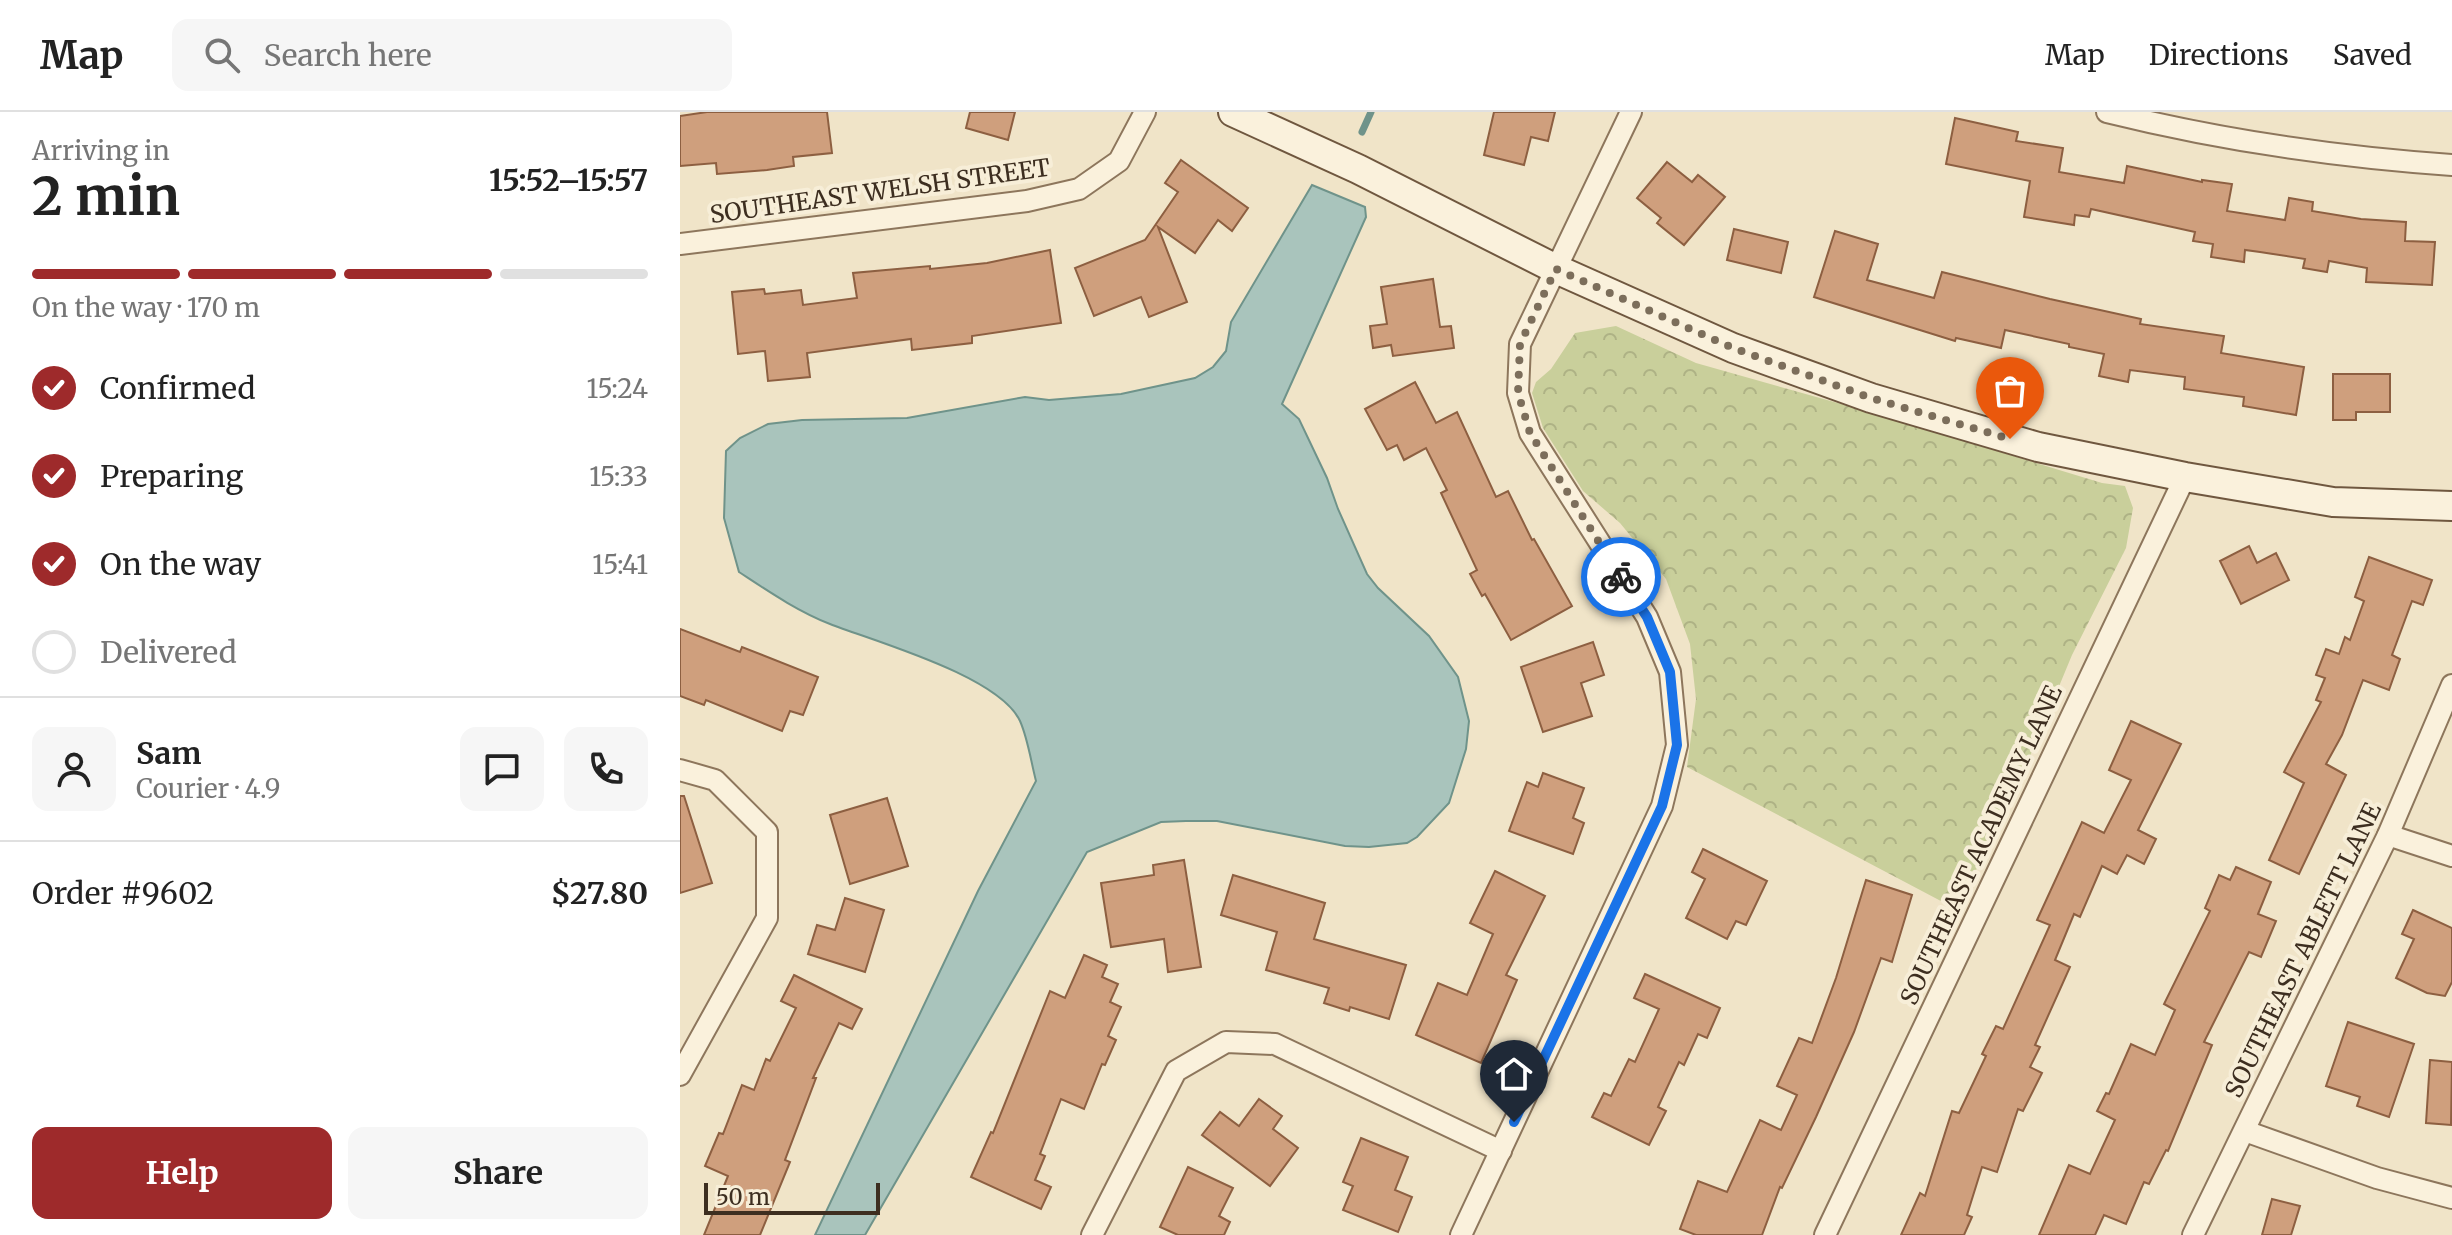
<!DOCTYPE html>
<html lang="en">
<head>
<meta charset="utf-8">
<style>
	body { margin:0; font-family:Merriweather,serif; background:#f6f6f6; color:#222; height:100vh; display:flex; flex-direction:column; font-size:30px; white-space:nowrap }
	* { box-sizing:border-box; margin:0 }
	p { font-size:26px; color:#767676 }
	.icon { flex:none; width:44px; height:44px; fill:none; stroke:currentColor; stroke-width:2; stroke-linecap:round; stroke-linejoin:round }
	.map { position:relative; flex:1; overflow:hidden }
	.drawer { display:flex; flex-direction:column; background:#fff; width:680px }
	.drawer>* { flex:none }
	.scale { position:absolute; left:24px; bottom:20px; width:176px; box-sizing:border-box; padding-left:8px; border:4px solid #3d2e20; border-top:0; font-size:22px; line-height:28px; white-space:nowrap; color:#3d2e20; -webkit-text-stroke:6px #f7eed8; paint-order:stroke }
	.pin { position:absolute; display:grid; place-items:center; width:68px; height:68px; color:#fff; margin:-82px -34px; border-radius:50% 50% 50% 0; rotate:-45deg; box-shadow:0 0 8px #0007 }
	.pin .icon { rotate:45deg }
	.courier { position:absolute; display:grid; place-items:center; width:80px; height:80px; margin:-40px; border:6px solid #1a73e8; border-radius:50%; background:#fff; color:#222; box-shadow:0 2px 10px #0007 }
	.summary em { font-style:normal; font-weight:700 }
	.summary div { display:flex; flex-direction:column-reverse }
	.summary { display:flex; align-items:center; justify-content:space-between; height:136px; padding:0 32px }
	h1 { font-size:52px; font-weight:700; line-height:60px }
	.bar { display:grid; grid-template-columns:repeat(4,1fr); gap:12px 8px; align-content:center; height:96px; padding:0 32px }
	.bar i { height:10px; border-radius:6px; background:#e0e0e0 }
	.bar .selected { background:#9e2a2b }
	.bar p { grid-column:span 4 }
	.line { display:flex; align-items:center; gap:20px; padding:0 32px; border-top:2px solid #e0e0e0 }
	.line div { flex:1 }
	.round { display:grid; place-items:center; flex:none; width:84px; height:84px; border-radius:16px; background:#f6f6f6 }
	ol { padding:0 32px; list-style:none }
	li { display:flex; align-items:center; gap:24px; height:88px }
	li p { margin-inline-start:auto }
	li .icon { padding:8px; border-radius:50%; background:#9e2a2b; color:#fff; stroke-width:4 }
	li:last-child { color:#767676 }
	li i { width:44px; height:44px; border:4px solid #e0e0e0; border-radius:50% }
	.button { display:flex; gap:16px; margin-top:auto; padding:16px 32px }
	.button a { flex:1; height:92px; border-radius:16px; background:#9e2a2b; color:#fff; font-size:32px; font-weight:700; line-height:92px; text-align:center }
	.button a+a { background:#f6f6f6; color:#222 }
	header { display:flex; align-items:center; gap:48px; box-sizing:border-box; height:112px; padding:0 40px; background:#fff; border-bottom:2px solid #e0e0e0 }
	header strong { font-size:38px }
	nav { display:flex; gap:44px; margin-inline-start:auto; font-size:28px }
	.search { width:560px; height:72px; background:#f6f6f6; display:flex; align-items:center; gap:20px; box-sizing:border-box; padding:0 28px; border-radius:16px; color:#767676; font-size:30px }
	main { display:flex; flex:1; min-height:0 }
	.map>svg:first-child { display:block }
	.forest { fill:url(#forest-crowns) }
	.water { fill:#a9c4bc; stroke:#6f938a; stroke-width:2 }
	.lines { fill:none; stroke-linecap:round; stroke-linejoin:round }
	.stream { stroke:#6f938a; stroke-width:7 }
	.building { fill:#cf9f7d; stroke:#8d5f41; stroke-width:2 }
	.street-casing { stroke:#8d765c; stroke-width:24 }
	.secondary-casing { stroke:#6f573f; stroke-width:32 }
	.street { stroke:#faf1dc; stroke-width:20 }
	.secondary { stroke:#faf1dc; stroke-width:28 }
	.done { stroke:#7c6e5b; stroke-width:8; stroke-dasharray:0 14.4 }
	.route { stroke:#1a73e8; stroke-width:10 }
	.labels { text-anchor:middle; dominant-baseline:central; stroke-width:8; stroke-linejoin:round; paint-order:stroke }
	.street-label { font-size:24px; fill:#3d2e20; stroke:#f7eed8 }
</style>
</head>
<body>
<header>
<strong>Map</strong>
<div class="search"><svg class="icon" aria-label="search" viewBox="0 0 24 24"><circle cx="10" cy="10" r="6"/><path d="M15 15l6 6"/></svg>Search here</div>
<nav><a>Map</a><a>Directions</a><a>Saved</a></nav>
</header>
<main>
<section class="drawer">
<div class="summary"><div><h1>2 min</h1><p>Arriving in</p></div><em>15:52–15:57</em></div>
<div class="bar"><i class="selected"></i><i class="selected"></i><i class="selected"></i><i></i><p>On the way · 170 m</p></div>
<ol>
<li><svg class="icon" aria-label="check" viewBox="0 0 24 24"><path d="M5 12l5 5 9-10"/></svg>Confirmed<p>15:24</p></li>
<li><svg class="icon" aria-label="check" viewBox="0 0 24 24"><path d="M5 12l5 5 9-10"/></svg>Preparing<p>15:33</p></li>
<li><svg class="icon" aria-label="check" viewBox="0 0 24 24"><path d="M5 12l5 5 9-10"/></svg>On the way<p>15:41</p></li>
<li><i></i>Delivered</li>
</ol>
<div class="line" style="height:144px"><a class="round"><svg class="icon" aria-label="person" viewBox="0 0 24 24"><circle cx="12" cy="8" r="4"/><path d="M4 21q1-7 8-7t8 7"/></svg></a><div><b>Sam</b><p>Courier · 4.9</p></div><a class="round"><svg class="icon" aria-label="chat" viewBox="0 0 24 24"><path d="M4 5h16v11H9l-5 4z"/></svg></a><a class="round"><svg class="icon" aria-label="phone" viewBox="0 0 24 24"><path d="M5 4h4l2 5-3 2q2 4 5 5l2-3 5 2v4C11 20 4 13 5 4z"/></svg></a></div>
<div class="line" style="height:104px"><div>Order #9602</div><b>$27.80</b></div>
<div class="button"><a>Help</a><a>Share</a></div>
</section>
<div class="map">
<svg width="1772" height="1123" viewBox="0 0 1772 1123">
	<defs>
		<pattern id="forest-crowns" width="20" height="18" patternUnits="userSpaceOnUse" patternTransform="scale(2)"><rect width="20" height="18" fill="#c9cf9b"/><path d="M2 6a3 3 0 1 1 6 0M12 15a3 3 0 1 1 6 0" fill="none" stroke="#aeb285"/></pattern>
	</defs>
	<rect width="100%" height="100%" fill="#f0e4c8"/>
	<path class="forest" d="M936,214L1016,251L1172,295L1422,371L1445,374L1453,396L1446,436L1392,543L1331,690L1276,797L1007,655L1016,587L1010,532L986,467L940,411L903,379L863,316L852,281L856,270L871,257L895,221Z"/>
	<path class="water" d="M632,73L685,95L686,105L602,292L619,307L647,366L658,397L687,462L698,476L749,524L778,565L789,609L786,637L769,691L737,725L727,731L689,735L665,734L537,709H506L481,710L407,740L185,1123H135L298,779L356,669C351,650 348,627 340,609C319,564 196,530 150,512C117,499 88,479 59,460L44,406L46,339L60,326L88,312L122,308L227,306L345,285L369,288L441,282L515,266L533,255L546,239L551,210Z"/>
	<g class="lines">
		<path class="stream" d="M682,20L691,0"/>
	</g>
	<g class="building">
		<path d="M27,0H147L152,41L113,45L114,54L87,58L37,62L36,51L0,54V4Z"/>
		<path d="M290,0H335L328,28L286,16Z"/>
		<path d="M814,0H875L868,29L851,25L844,53L804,43Z"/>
		<path d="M1275,6L1338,20L1336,29L1383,36L1379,60L1444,71L1447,54L1522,70V68L1552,72L1547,99L1605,108L1609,86L1633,90L1632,99L1681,107L1726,110L1725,129L1755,130L1752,173L1686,170L1687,156L1649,149L1647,160L1623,156L1625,147L1580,140L1565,138L1564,150L1531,145L1533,132L1513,129L1515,120L1411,97L1409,105L1395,103L1394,113L1344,105L1350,69L1266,52Z"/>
		<path d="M501,48L568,96L552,119L538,108L515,141L478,115L507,190L469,205L461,185L414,204L395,156L465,128L498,80L485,71Z"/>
		<path d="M987,50L1012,70L1018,63L1045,85L1004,133L977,111L981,106L957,86Z"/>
		<path d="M1054,117L1108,130L1101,161L1047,148Z"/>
		<path d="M1155,119L1198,132L1187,168L1254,186L1262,160L1370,187L1461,207L1460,212L1544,224L1541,241L1624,255L1616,303L1563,294L1564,285L1504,277L1505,265L1450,258L1448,270L1419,264L1424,242L1389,235V232L1325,218L1321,236L1276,226L1275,229L1134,185Z"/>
		<path d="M370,138L381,211L292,224V231L232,238L231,227L127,241L130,265L88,269L85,239L58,242L52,180L84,177L85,182L121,178L123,193L177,186L173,161L250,154V157L307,151Z"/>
		<path d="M753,167L760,215L771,214L774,236L713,244L711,233L693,236L690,214L707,212L701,175Z"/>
		<path d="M1653,262H1710V300H1676V308H1653Z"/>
		<path d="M735,270L756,311L777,300L816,385L828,379L852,428L854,427L892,494L831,528L805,482L802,484L790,462L797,458L761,381L767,378L746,336L724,348L717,333L707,338L685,297Z"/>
		<path d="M1569,434L1577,451L1596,441L1609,468L1561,492L1540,449Z"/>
		<path d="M1689,445L1752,468L1743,493L1732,489L1712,543L1720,547L1709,578L1683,568L1662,623L1646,652L1666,663L1619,762L1589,748L1624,671L1604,660L1641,590L1636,588L1645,566L1636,563L1646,537L1659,542L1665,525L1670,528L1684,489L1675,485Z"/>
		<path d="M0,517L60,540L62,535L138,565L123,603L110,599L102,619L26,588L24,593L0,584Z"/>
		<path d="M913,530L924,563L901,571L912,604L863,620L841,555Z"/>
		<path d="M1451,609L1501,632L1458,718L1476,727L1464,752L1447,743L1437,762L1422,754L1400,805L1394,802L1375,848L1390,855L1355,933L1360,935L1350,955L1362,961L1343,999L1338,997L1317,1060L1302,1055L1287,1103L1292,1105L1284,1123H1221L1240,1081L1245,1084L1272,999L1279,1001L1306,944L1302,942L1316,914L1323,917L1370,813L1357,808L1402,710L1424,721L1451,668L1429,658Z"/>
		<path d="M863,661L904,676L893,706L904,711L893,742L829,719L847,670L858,675Z"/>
		<path d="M0,684H4L32,771L0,781Z"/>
		<path d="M207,686L228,754L170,772L150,703Z"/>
		<path d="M1023,737L1087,769L1066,813L1056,809L1047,827L1006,806L1025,767L1012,760Z"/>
		<path d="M504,748L521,855L488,860L484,827L431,835L421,771L474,763L473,753Z"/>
		<path d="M1556,755L1591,770L1578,802L1596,809L1581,845L1569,840L1524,930L1532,933L1488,1039L1486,1038L1469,1072L1464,1070L1446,1112L1424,1103L1415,1123H1359L1389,1053L1410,1062L1435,1008L1417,999L1426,981L1429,982L1451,932L1475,943L1495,898L1484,892L1530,799L1525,796L1539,763L1550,768Z"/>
		<path d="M815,759L865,784L826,863L837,868L801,951L736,923L758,871L787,883L813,822L790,811Z"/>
		<path d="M553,763L645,791L634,827L726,853L709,907L670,895L669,899L644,891L649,876L586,858L597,820L541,803Z"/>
		<path d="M1186,768L1232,783L1212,850L1201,846L1174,920L1136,1005L1102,1076L1100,1075L1082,1123H1016L1000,1117L1018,1069L1047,1080L1080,1008L1101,1018L1117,983L1097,974L1119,926L1132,931L1156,866Z"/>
		<path d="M165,786L204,798L185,860L128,842L137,813L155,818Z"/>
		<path d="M1733,798L1772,816V870L1765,884L1747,881L1716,866L1734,827L1722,822Z"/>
		<path d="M404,843L427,853L422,865L438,872L430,890L441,895L428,924L436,928L425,953L422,952L404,997L381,987L360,1042L365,1044L355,1068L371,1075L361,1097L291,1065L311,1020L313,1021L370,879L385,886Z"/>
		<path d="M965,862L1040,896L1027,926L1018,922L1004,953L999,950L978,995L986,999L969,1033L912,1005L924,981L931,984L949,947L955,950L979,897L954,886Z"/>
		<path d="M114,863L182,897L172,917L159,911L133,966H136L105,1048L110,1050L80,1123H24L48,1064L25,1054L39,1021L43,1022L62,973L74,978L86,947L90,949L116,896L101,889Z"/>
		<path d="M1668,910L1734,932L1709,1005L1677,994L1680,985L1646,974Z"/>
		<path d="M1750,948L1772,950L1771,1013L1746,1011Z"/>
		<path d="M579,987L602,1004L593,1017L618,1036L590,1074L522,1023L540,1000L559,1014Z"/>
		<path d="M681,1026L728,1045L715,1078L732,1085L718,1120L663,1098L673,1074L663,1070Z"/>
		<path d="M508,1055L553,1076L539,1104L550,1110L544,1123H498L480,1115Z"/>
		<path d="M1592,1087L1620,1094L1611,1123H1582Z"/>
	</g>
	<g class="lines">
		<g class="street-casing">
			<g id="street">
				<path d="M1427,0C1540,28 1656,45 1772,53"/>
				<path d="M0,132L347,89L399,77L439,49L465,0"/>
				<path d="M0,658L35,668L87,720V806L0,963"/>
				<path d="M1708,723L1772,744"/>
				<path d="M1565,1019L1697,1066L1772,1086"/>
				<path d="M412,1123L496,959L546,930L595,932L821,1039"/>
				<path d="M781,1123L982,694L997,633L990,560L967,505L850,321L838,281L840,232L951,0"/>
				<path d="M1145,1123L1505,365"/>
				<path d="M1513,1123L1708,723L1772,573"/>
			</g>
		</g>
		<g class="secondary-casing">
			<path id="secondary" d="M553,0L678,57L876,157L1053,236L1191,286L1358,335L1505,365L1653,390L1772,394"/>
		</g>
		<use href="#street" class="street"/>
		<use href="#secondary" class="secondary"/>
	</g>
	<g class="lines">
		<path class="done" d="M941,465L850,321L838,281L840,232L876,157L1053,236L1191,286L1330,327"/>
		<path class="route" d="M834,1010L982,694L997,633L990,560L967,505L941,465"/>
	</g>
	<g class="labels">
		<g class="street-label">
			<text transform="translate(200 79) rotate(-8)">SOUTHEAST WELSH STREET</text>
			<text transform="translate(1301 733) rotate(-65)">SOUTHEAST ACADEMY LANE</text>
			<text transform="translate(1623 838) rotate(-64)">SOUTHEAST ABLETT LANE</text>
		</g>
	</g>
</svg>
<div class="scale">50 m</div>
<div class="pin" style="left:1330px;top:327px;background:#ea580c"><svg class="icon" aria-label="bag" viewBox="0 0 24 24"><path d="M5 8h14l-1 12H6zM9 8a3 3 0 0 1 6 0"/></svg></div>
<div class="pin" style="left:834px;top:1010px;background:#1f2937"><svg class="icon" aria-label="home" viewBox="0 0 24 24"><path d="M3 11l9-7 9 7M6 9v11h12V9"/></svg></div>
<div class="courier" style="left:941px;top:465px"><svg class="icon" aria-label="bike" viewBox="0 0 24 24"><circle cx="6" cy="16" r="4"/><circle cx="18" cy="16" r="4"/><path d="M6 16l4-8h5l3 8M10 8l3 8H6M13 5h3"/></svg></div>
</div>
</main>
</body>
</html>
